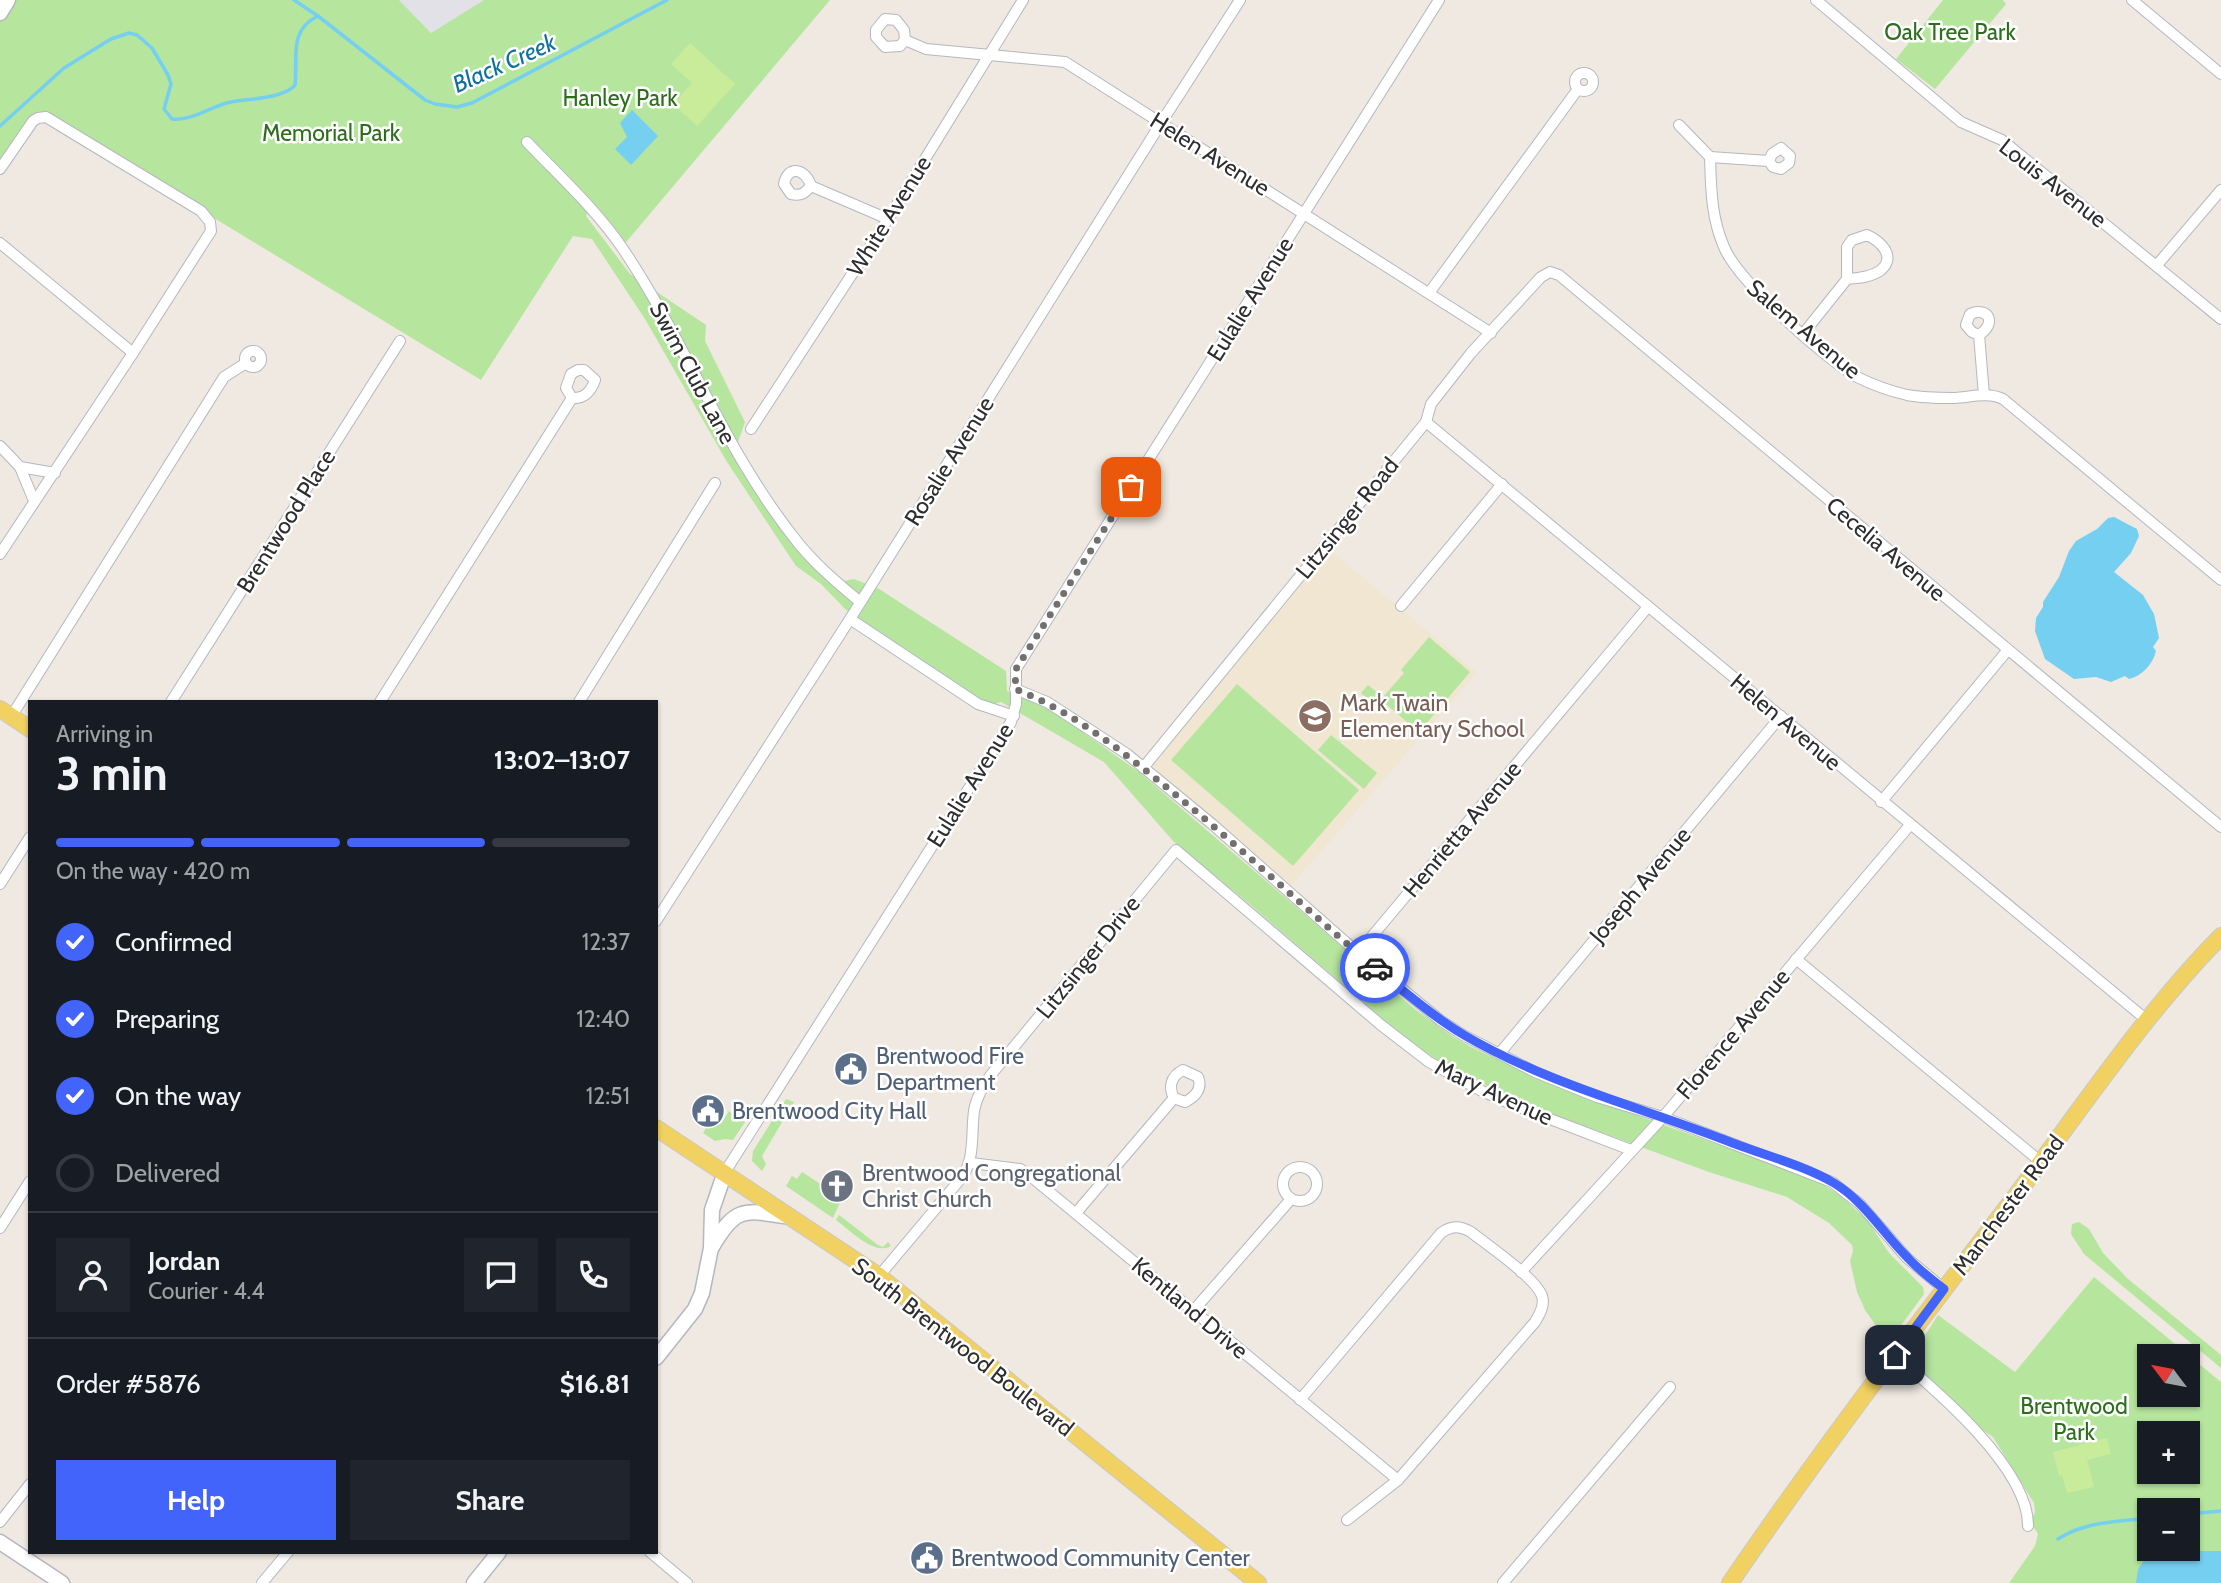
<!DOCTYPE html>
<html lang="en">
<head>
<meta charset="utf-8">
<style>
	body { margin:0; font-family:Cabin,sans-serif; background:#20242c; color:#f1f3f6; height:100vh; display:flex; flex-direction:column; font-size:26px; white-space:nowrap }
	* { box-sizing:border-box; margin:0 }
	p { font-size:23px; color:#9ea1a6 }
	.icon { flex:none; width:38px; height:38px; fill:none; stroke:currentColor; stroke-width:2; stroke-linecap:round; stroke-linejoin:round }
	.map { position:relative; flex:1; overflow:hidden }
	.details { position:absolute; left:28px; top:700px; width:630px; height:854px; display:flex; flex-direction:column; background:#171b24; border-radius:0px; box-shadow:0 2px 5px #0004 }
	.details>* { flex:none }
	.needle { width:46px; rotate:302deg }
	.tools { position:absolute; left:2137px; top:1344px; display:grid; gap:14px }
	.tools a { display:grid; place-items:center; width:63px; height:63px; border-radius:0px; background:#171b24; box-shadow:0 2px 5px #0004; font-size:35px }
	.pin { position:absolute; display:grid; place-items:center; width:60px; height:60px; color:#fff; margin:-30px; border-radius:14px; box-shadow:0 4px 10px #0006 }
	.courier { position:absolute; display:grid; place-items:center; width:70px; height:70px; margin:-35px; border:5px solid #4264fb; border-radius:50%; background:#fff; color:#222; box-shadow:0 2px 9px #0007 }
	.head em { font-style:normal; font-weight:700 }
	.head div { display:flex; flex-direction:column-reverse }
	.head { display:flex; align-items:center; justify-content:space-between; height:119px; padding:0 28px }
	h1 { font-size:46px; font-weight:700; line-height:52px }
	.bar { display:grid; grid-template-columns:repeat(4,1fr); gap:10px 7px; align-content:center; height:84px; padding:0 28px }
	.bar i { height:9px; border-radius:5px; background:#363941 }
	.bar .current { background:#4264fb }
	.bar p { grid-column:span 4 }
	.line { display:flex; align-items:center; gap:18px; padding:0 28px; border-top:2px solid #363941 }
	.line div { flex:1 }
	.round { display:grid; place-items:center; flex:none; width:74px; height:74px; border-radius:0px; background:#20242c }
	ol { padding:0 28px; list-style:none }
	li { display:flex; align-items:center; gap:21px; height:77px }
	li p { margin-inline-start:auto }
	li .icon { padding:7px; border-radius:50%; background:#4264fb; color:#fff; stroke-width:4 }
	li:last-child { color:#9ea1a6 }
	li i { width:38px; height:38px; border:4px solid #363941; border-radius:50% }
	.action { display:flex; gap:14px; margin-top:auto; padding:14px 28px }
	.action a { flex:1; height:80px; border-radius:0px; background:#4264fb; color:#fff; font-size:28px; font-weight:700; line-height:80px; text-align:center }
	.action a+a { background:#20242c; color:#f1f3f6 }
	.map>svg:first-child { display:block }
	.industrial { fill:#e3e1e8 }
	.education { fill:#f0e6d1 }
	.green { fill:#b6e59e; fill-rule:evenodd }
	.pitch { fill:#c9ec9a }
	.water { fill:#75cff0 }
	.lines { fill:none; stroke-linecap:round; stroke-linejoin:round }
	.stream { stroke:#75cff0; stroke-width:3.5 }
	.street-casing { stroke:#b4b7c1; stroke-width:12 }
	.secondary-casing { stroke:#b4b7c1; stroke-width:17 }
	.primary-casing { stroke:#c9c9c9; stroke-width:18 }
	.street { stroke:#fff; stroke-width:10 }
	.secondary { stroke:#fff; stroke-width:14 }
	.primary { stroke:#f2d163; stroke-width:16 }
	.done { stroke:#726f6d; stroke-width:7; stroke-dasharray:0 12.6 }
	.route { stroke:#4264fb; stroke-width:9 }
	.labels { text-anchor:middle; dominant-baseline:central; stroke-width:5; stroke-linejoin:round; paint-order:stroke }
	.park-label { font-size:23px; fill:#2c6e1b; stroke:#fff }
	.street-label { font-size:23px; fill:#2e2e2e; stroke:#fff }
	.education-label { font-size:23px; fill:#785e54; stroke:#fff; text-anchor:start }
	.service-label { font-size:23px; fill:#4e5e75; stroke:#fff; text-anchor:start }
	.worship-label { font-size:23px; fill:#5b616d; stroke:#fff; text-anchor:start }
	.water-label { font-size:24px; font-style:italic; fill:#0d6fa3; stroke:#fff }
</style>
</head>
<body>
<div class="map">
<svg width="2221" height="1583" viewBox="0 0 2221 1583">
	<rect width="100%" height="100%" fill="#efe9e1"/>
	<path class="industrial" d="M399,0H484L431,33Z"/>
	<path class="education" d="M1330,550L1477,673L1290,887L1157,773L1153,764L1155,759Z"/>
	<g class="green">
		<path d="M8,0H399L431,33L484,0H830L622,247L590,209L586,216L630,274L706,325L705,341L745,422L736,448C768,493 797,549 844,581L854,579L879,589L1006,671L1007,691L1054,712L1139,772L1416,1010L1455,1038L1475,1049L1555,1086L1817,1180L1842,1197L1868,1221L1889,1253L1923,1287L1924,1294L1888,1343L1865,1310L1857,1292L1850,1261L1853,1251L1852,1245L1829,1223L1787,1197L1709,1172L1521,1103L1443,1064L1405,1038L1253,907L1174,842L1104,762L1001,702L992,705L983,701L846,610L821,584L796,566L727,462L645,319L592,239L573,236L481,380L51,119L42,116L0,169V13Z"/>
		<path d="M1943,0H2003L2006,4L1935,89L1896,59Z"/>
		<path d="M1429,637L1470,672L1419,732L1387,705L1382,704L1379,708L1361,693L1368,685L1383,697L1404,673L1401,670Z"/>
		<path d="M1237,684L1359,790L1293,866L1171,760Z"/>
		<path d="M1331,735L1377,773L1364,789L1318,750Z"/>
		<path d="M786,1099L794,1102L762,1156L766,1164L762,1171L752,1161L753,1151Z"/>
		<path d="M729,1111L745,1122L733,1140L725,1139L715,1141L703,1133L711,1120L721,1124Z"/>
		<path d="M802,1172L842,1198L833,1218L786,1186L792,1176L797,1179Z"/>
		<path d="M839,1215L878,1245L883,1247L888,1242L891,1246C874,1256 850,1230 836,1220Z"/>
		<path d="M2079,1222L2089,1229L2103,1253L2128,1279L2221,1355V1368L2084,1254L2071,1234L2072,1224Z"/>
		<path d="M2094,1277L2221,1382V1583H2009L2035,1546L2038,1534L2031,1523L2035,1512L2034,1503L1993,1437L1981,1429L1916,1365L1911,1357L1938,1315L2015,1372ZM2149,1356H2188V1395H2149ZM2149,1433H2188V1472H2149ZM2149,1510H2188V1549H2149Z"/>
	</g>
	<g class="pitch">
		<path d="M690,43L735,84L697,126L673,104L692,83L671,64Z"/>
		<path d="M2107,1438L2111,1454L2087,1460L2094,1487L2067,1493L2062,1475L2059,1476L2053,1452Z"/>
	</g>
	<g class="water">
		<path d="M632,110L658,136L631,165L615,149L627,137L620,123Z"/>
		<path d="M2114,517L2137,529L2139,536L2131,553L2114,572L2143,595L2154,614L2159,638L2153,647L2156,651C2153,664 2142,676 2129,679L2125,676L2111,682L2096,677L2074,679L2045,659L2035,631L2036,618L2043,607V602L2059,577L2069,551L2076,541L2097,529L2108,518Z"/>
		<path d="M2198,1551H2221V1583H2136L2138,1569L2144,1561Z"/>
	</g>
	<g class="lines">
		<g class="stream">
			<path d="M294,0L318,16L425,100L435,104L457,107L472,103L667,0"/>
			<path d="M0,126L64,68L111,39L129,33L137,35L152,48L168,75L171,84L164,109L172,119C193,121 211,106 231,102C247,99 286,98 295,85C298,59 288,30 318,16"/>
			<path d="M2188,1514L2221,1511"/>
			<path d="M2058,1539C2086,1521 2117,1522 2149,1518"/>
		</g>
		<g class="street-casing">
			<g id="street">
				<path d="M1816,0L1961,122L2002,140L2221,319"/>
				<path d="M2132,0L2221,74"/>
				<path d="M905,40L904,30L896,20L885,19L876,30V37L885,47L900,46L905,40L926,49L1065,62L1491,333"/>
				<circle cx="1584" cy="82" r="9"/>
				<path d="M1679,125L1710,157C1711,188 1711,217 1724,247C1738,281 1824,358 1857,377C1873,385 1890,391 1907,395C1923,398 1940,398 1955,398C1971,397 1988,392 2003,399L2221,580"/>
				<path d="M527,142C559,176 596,209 623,249C687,344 725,453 799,544C817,566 839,584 860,602"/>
				<path d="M1710,157L1769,161L1772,154L1781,148L1790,156L1789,163L1781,169L1773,167L1769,161"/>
				<path d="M0,169L33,121L38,118L46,117L201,211L210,222L211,231L133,353L0,554"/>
				<path d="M811,186C806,169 788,164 784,184L791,194C801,196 804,194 811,186L888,219"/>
				<path d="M0,243L133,353"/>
				<path d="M2157,265L2221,190"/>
				<path d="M1429,293L1578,89"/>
				<path d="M1803,334L1847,279V247L1852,240L1867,235C1880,241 1897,256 1881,270C1872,277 1858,278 1847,279"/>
				<path d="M1979,335L1972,332L1966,325L1970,314C1989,306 1997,324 1979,335L1984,395"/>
				<circle cx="253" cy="359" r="8"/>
				<path d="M578,370H584L595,380C591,391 585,399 572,398L566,388L571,374Z"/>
				<path d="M1426,422L2148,1021"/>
				<path d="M751,429L888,219L1023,0"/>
				<path d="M0,446L20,467L34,501"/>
				<path d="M20,467L55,473"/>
				<path d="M1401,606L1502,484"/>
				<path d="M850,619L978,704L1014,716"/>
				<path d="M1015,689L1047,702L1127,754L1212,824L1358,953L1440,1020L1463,1035L1535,1072L1597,1097L1663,1117L1832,1182L1860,1204L1907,1258L1944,1289"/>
				<path d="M171,702L400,341"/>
				<path d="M380,702L572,398"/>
				<path d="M579,702L715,483"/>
				<path d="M11,717L224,377L246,363"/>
				<path d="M1143,768L1426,422L1431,404L1471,353L1541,277L1550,272L1559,275L2221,827"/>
				<path d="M1881,802L2007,651"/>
				<path d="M0,884L30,837"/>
				<path d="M656,921L850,619L1161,123L1240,0"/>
				<path d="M1358,953L1647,608"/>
				<path d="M1796,959L2041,1162"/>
				<path d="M1499,1054L1781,716"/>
				<path d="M971,1163L1020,1169L1029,1175L1398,1480"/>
				<circle cx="1300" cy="1184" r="17"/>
				<path d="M725,1172L1011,722L1016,704V669L1439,0"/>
				<path d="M1076,1213L1174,1098L1185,1102C1195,1097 1203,1089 1198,1077L1183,1070C1171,1076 1168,1087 1174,1098"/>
				<path d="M0,1228L30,1181"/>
				<path d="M1521,1272L1663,1117L1910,825"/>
				<path d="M879,1276L963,1176C975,1156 971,1134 974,1111C976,1098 983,1087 990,1076L1176,850L1381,1025L1429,1062L1482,1091L1511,1104L1631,1150"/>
				<path d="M1194,1310L1291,1199"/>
				<path d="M1894,1355C1936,1390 2029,1469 2028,1526"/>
				<path d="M1300,1400L1441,1233C1452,1225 1460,1226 1471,1232C1487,1245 1536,1278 1542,1296C1545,1305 1540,1314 1535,1322L1398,1480L1347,1520"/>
				<path d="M0,1522L30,1484"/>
				<path d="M650,1552L687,1583"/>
				<path d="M262,1583L288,1552"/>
				<path d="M1503,1583L1670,1387"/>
			</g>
		</g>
		<g class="secondary-casing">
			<g id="secondary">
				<path d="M0,13L8,0"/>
				<path d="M712,1247C736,1205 745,1210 790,1217"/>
				<path d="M656,1358L695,1309L702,1293L711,1248L712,1210L725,1172"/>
				<path d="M0,1542L62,1583"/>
				<path d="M474,1583L499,1552"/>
			</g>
		</g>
		<g class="primary-casing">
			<g id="primary">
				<path d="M0,709L30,729"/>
				<path d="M656,1128L879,1276L1258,1583"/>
				<path d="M1730,1583C1821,1450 1919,1322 2017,1194C2082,1108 2145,1013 2221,936"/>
			</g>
		</g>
		<use href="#street" class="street"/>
		<use href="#secondary" class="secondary"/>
		<use href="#primary" class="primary"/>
	</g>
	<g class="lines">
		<path class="done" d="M1131,487L1016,669L1015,689C1072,711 1123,752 1170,790C1240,847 1306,909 1375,968"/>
		<path class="route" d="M1375,968C1404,991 1432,1016 1464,1035C1546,1083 1637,1106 1725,1140C1759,1154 1802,1164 1834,1183C1864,1201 1883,1233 1908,1258C1919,1270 1931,1279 1944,1289L1895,1355"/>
	</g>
	<defs>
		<g id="school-disc" transform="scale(1.75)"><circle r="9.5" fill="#8d6e63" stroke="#fff"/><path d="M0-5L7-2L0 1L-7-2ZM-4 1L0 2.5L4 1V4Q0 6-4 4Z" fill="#fff"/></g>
		<g id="civic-disc" transform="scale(1.75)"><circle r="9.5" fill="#5c6f8a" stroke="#fff"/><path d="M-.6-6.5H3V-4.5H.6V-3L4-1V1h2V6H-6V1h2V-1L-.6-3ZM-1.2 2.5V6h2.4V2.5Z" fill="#fff"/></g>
		<g id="church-disc" transform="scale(1.75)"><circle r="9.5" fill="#6b7280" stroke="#fff"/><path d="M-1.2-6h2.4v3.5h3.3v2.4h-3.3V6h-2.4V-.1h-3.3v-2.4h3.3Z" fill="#fff"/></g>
	</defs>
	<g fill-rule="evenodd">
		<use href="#school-disc" x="1315" y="716"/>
		<use href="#civic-disc" x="851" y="1069"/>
		<use href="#civic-disc" x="708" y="1111"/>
		<use href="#church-disc" x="837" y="1186"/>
		<use href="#civic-disc" x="927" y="1558"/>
	</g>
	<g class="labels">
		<g class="park-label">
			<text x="1950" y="32">Oak Tree Park</text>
			<text x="620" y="98">Hanley Park</text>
			<text x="331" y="133">Memorial Park</text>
			<text x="2074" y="1406">Brentwood<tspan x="2074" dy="26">Park</tspan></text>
		</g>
		<g class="street-label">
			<text transform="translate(1210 154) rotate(32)">Helen Avenue</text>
			<text transform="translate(2053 183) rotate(38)">Louis Avenue</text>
			<text transform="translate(889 216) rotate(-58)">White Avenue</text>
			<text transform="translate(1250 299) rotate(-58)">Eulalie Avenue</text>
			<text transform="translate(1804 329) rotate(40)">Salem Avenue</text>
			<text transform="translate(693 373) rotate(62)">Swim Club Lane</text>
			<text transform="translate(949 461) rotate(-58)">Rosalie Avenue</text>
			<text transform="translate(1347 518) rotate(-51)">Litzsinger Road</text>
			<text transform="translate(286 521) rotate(-58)">Brentwood Place</text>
			<text transform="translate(1886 549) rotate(40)">Cecelia Avenue</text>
			<text transform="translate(1786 722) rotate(40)">Helen Avenue</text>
			<text transform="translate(970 785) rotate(-58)">Eulalie Avenue</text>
			<text transform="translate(1462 829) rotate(-50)">Henrietta Avenue</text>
			<text transform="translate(1640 885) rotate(-50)">Joseph Avenue</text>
			<text transform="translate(1088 957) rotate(-51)">Litzsinger Drive</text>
			<text transform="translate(1733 1034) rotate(-50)">Florence Avenue</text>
			<text transform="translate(1494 1092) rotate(25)">Mary Avenue</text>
			<text transform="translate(2008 1205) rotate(-53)">Manchester Road</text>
			<text transform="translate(1190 1308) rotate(40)">Kentland Drive</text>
			<text transform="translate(963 1347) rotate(38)">South Brentwood Boulevard</text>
		</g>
		<g class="education-label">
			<text x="1340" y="703">Mark Twain<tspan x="1340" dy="26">Elementary School</tspan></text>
		</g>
		<g class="service-label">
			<text x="876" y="1056">Brentwood Fire<tspan x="876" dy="26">Department</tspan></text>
			<text x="732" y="1111">Brentwood City Hall</text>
			<text x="951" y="1558">Brentwood Community Center</text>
		</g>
		<g class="worship-label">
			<text x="862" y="1173">Brentwood Congregational<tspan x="862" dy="26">Christ Church</tspan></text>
		</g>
		<g class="water-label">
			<text transform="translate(504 63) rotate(-24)">Black Creek</text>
		</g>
	</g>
</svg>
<div class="tools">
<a><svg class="needle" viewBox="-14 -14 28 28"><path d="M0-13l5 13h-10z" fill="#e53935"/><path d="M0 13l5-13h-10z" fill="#9ea1a6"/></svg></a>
<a>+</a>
<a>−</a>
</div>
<div class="pin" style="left:1131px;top:487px;background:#ea580c"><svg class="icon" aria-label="bag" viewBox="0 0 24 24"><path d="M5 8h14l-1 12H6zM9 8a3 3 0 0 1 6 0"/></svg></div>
<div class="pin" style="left:1895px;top:1355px;background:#1f2937"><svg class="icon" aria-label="home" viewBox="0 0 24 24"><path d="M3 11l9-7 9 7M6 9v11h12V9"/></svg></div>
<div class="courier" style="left:1375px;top:968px"><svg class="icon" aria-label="car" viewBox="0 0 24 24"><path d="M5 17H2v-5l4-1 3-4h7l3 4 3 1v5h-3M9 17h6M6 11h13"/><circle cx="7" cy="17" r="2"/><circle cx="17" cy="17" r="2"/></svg></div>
<section class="details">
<div class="head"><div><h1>3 min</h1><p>Arriving in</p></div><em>13:02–13:07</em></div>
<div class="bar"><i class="current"></i><i class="current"></i><i class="current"></i><i></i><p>On the way · 420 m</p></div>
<ol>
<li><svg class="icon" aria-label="check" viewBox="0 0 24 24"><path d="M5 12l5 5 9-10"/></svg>Confirmed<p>12:37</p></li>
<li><svg class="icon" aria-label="check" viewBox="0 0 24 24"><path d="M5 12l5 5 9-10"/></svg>Preparing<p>12:40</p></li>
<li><svg class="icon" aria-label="check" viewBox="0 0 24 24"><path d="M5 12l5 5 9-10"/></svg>On the way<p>12:51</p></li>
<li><i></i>Delivered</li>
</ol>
<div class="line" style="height:126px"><a class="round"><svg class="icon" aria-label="person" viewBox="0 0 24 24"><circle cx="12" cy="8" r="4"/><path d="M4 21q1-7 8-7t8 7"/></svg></a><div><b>Jordan</b><p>Courier · 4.4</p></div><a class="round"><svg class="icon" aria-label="chat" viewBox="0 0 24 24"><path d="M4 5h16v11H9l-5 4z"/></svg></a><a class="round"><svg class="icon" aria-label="phone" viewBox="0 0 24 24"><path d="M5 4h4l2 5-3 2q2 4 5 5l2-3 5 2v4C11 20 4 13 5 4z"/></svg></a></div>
<div class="line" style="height:91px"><div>Order #5876</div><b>$16.81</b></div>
<div class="action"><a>Help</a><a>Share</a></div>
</section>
</div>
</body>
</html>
